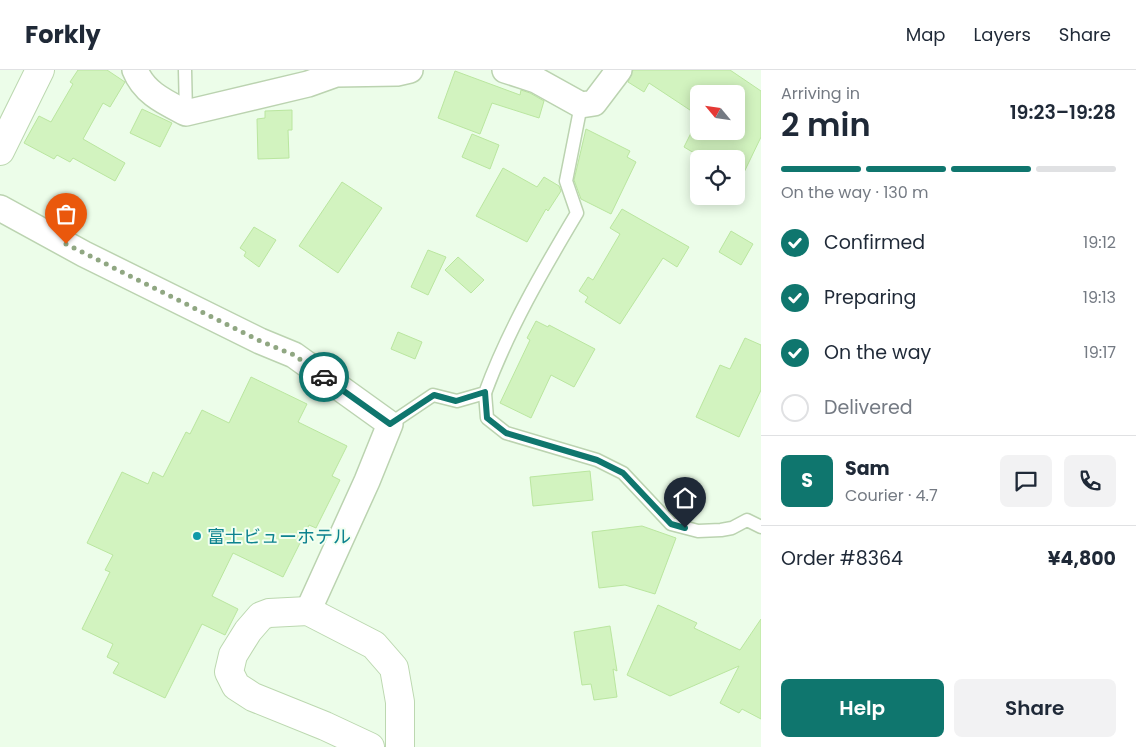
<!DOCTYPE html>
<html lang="en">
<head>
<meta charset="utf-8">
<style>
	body { margin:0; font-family:Poppins,"Noto Sans JP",sans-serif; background:#f2f2f3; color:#1f2937; height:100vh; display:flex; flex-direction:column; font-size:19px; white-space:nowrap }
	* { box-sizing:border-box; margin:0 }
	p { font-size:16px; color:#747a83 }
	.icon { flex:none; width:28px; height:28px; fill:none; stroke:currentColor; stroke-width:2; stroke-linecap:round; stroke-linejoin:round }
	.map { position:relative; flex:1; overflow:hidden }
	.drawer { display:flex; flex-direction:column; background:#fff; width:375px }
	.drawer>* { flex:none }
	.needle { width:32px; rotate:299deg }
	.tools { position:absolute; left:690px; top:15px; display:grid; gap:10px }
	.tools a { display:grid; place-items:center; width:55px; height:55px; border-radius:8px; background:#fff; box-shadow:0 2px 12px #0003; font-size:25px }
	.pin { position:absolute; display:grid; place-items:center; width:42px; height:42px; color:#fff; margin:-51px -21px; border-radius:50% 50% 50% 0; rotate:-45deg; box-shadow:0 0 5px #0007 }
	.pin .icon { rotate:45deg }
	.courier { position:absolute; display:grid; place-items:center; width:50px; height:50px; margin:-25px; border:4px solid #0f766e; border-radius:50%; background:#fff; color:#222; box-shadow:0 1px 6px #0007 }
	.overview em { font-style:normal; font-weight:600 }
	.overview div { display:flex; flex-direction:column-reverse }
	.overview { display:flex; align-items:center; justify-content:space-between; height:85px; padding:0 20px }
	h1 { font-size:32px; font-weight:600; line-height:38px }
	.bar { display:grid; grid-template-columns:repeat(4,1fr); gap:8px 5px; align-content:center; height:60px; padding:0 20px }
	.bar i { height:6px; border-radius:4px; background:#e0e1e3 }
	.bar .selected { background:#0f766e }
	.bar p { grid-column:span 4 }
	.line { display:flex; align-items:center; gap:12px; padding:0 20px; border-top:1px solid #e0e1e3 }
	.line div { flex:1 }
	.round { display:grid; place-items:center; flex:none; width:52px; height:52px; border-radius:8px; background:#f2f2f3 }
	ol { padding:0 20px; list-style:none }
	li { display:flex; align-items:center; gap:15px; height:55px }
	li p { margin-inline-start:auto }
	li .icon { padding:5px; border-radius:50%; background:#0f766e; color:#fff; stroke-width:4 }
	li:last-child { color:#747a83 }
	li i { width:28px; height:28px; border:2px solid #e0e1e3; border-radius:50% }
	.button { display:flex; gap:10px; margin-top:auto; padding:10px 20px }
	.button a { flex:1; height:58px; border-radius:8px; background:#0f766e; color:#fff; font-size:20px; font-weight:600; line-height:58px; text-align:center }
	.button a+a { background:#f2f2f3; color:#1f2937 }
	header { display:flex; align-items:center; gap:30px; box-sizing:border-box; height:70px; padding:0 25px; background:#fff; border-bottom:1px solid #e0e1e3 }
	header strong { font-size:24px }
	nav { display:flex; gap:28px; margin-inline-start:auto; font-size:18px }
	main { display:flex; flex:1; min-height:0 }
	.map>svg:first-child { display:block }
	.building { fill:#d2f3bf; stroke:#bae69f }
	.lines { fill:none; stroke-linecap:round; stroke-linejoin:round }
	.lane-casing { stroke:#bbd3b0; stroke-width:15 }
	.street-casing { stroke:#bbd3b0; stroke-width:28 }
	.secondary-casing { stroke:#bcd8b0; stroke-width:30 }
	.lane { stroke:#fff; stroke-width:12 }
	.street { stroke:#fff; stroke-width:25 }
	.secondary { stroke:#fff; stroke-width:28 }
	.done { stroke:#90a782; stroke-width:5; stroke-dasharray:0 9 }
	.route { stroke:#0f766e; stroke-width:6 }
	.culture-dot { fill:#0f9aa8; stroke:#f2fff0; stroke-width:2 }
	.labels { text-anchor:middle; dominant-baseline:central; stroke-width:4; stroke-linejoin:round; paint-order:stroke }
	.culture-label { font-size:18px; fill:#0d838f; stroke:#f2fff0; text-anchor:start }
</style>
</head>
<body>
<header>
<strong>Forkly</strong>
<nav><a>Map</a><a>Layers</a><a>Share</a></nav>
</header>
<main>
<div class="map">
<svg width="761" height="677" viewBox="0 0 761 677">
	<rect width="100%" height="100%" fill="#ecfde9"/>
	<g class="building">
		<path d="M78,0H107L125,12L110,37L103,33L83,69L125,93L115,111L73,88L70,92L57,85L54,89L24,73L39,46L51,52L73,14L70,12Z"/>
		<path d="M633,0H730L761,21V67L736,119V89H704L684,77L692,61H736V24H699V46L649,13L644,22L628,12Z"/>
		<path d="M455,1L520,25L521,20L530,23L544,31L539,48L492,33L480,64L438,48Z"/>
		<path d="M142,39L172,53L160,77L130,63Z"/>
		<path d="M292,40V60H288L289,88L258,89L257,49L265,48V41Z"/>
		<path d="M586,59L630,81L627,87L636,92L611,144L581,129L574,110Z"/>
		<path d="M472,64L499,75L490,99L462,87Z"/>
		<path d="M503,98L537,117L544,107L559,116L561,121L548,141L546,139L527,172L476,146Z"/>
		<path d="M342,112L382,138L338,203L299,176Z"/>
		<path d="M622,139L689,177L677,197L663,188L620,254L585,232L588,227L579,221L588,207L593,210L620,164L610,158Z"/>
		<path d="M254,157L276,170L259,197L244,186L246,182L240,178Z"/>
		<path d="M731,161L753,174L741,195L719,182Z"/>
		<path d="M428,180L446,187L428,225L411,217Z"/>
		<path d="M458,187L484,210L471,223L445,200Z"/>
		<path d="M536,251L548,257L549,255L595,279L574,317L551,305L531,348L500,333L530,270L527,268Z"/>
		<path d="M398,262L422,272L415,289L391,279Z"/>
		<path d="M745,268L761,275V320L739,367L696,347L720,295L730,299Z"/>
		<path d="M251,307L307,334L298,352L347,376L332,406L340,410L316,458L309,455L283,507L233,483L212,526L238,539L225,565L202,554L165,628L113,603L119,593L107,587L113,574L82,559L110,502L105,500L113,485L87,473L122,402L148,414L153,402L163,407L186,362L190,364L202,340L229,353Z"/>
		<path d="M590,401L593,430L533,436L530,407Z"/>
		<path d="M642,456L676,468L655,524L625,515L599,518L592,462Z"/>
		<path d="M658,535L697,553L694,558L740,580L761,549V649L742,639L739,643L720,633L739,596L670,626L627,605Z"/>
		<path d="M610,556L617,601L613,599L617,627L594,630L591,614L582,615L574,562Z"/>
	</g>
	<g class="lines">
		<g class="lane-casing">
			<g id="lane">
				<path d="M185,0L186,43"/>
				<path d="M485,323L487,348L506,363L597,390L623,403L671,454L698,461L721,460L732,458L747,450L761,457"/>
				<path d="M390,354L433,325L457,331L485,323C508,260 543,200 577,143L566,111L581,35"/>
			</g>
		</g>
		<g class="street-casing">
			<g id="street">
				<path d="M135,0C144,23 165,32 186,43L308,14L336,4L397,3L410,0"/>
				<path d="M505,0L536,10L581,35L594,33L619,0"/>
				<path d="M0,138L84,184L260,271L294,285L390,354L367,411L308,541"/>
			</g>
		</g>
		<g class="secondary-casing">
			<g id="secondary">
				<path d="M0,81L40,0"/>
				<path d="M370,677L325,656L253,627L236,616L229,602L233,585L248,561L261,546L269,543L308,541L374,575L394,598L400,632V677"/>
			</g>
		</g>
		<use href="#lane" class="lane"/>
		<use href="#street" class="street"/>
		<use href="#secondary" class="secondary"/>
	</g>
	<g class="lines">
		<path class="done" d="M66,174L260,271L294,285L324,307"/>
		<path class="route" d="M324,307L390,354L434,325L456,331L485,322L487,348L506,363L597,390L623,403L671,454L685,458"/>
	</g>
	<circle class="culture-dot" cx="197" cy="466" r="5"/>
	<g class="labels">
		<g class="culture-label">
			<text x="207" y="466">富士ビューホテル</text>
		</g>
	</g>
</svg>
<div class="tools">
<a><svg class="needle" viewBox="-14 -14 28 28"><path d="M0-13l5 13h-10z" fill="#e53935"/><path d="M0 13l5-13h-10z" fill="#747a83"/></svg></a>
<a><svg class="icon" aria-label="locate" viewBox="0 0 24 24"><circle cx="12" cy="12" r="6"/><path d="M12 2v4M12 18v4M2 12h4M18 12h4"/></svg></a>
</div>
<div class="pin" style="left:66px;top:174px;background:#ea580c"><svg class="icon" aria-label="bag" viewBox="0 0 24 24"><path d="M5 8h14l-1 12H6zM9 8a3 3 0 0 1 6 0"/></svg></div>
<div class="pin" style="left:685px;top:458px;background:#1f2937"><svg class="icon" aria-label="home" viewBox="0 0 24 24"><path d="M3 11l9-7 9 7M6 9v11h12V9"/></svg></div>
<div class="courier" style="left:324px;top:307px"><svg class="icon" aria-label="car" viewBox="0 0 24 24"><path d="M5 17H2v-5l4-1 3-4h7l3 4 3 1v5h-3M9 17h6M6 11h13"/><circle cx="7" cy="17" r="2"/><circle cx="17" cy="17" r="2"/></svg></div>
</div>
<section class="drawer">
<div class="overview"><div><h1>2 min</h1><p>Arriving in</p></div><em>19:23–19:28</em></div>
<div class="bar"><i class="selected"></i><i class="selected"></i><i class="selected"></i><i></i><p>On the way · 130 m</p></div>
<ol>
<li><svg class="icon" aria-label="check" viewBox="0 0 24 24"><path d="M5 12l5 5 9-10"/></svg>Confirmed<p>19:12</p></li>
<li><svg class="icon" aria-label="check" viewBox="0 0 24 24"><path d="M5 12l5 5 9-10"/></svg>Preparing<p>19:13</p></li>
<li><svg class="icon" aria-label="check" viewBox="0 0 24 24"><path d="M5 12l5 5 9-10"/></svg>On the way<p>19:17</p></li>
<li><i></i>Delivered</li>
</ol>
<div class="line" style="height:90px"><b class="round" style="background:#0f766e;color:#fff">S</b><div><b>Sam</b><p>Courier · 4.7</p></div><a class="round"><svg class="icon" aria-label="chat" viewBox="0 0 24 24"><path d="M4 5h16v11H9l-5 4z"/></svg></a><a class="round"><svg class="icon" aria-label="phone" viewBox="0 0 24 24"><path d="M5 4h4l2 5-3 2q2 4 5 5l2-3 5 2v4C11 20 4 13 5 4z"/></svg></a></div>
<div class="line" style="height:65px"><div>Order #8364</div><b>¥4,800</b></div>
<div class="button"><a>Help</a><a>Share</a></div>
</section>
</main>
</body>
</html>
